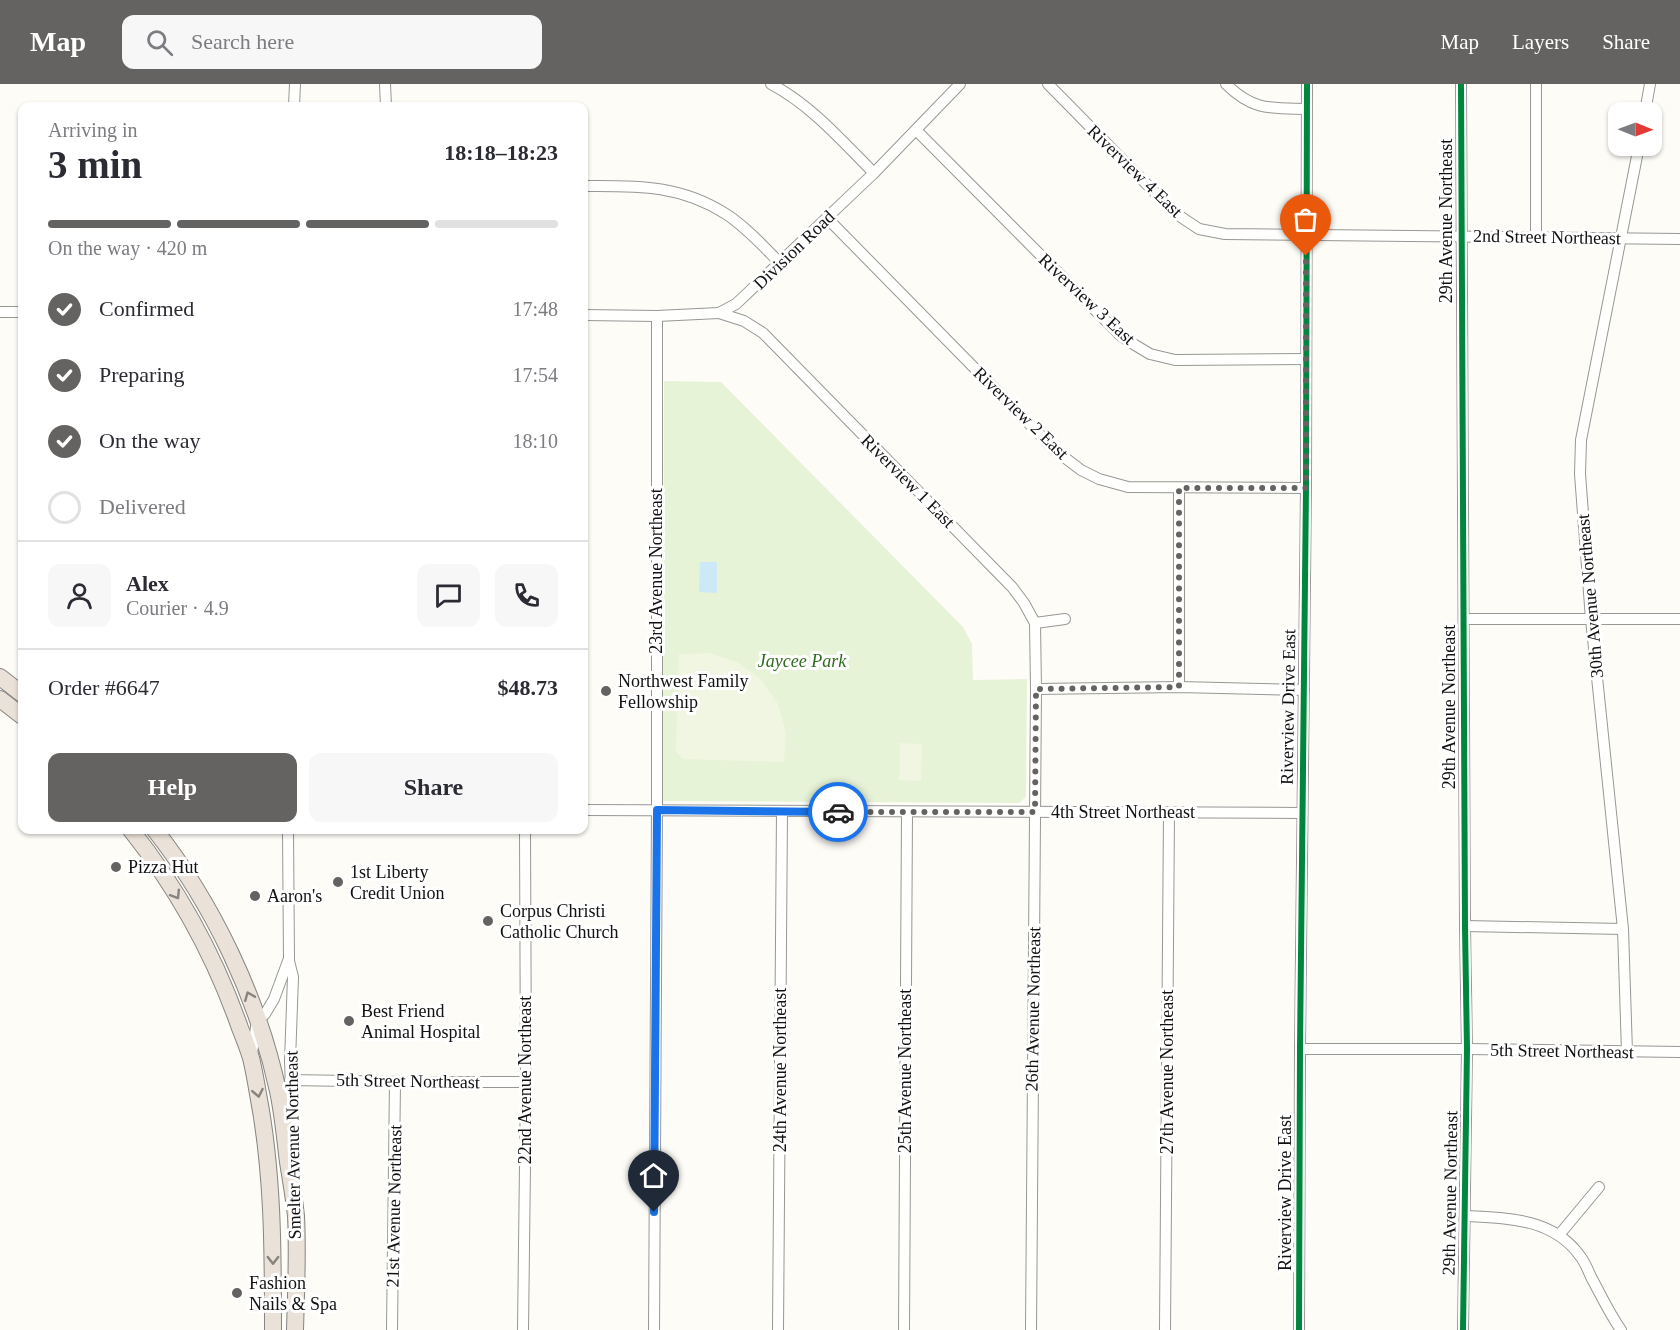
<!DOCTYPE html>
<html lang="en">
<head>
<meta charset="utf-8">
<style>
	body { margin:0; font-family:"Times New Roman",serif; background:#f7f7f7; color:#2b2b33; height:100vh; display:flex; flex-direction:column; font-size:22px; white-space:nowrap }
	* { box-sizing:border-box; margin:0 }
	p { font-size:20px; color:#7c7c81 }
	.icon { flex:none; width:33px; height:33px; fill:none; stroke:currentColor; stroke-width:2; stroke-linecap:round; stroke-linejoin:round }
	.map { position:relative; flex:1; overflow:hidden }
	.drawer { position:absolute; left:18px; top:18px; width:570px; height:732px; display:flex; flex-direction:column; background:#fff; border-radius:12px; box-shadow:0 2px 4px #0004 }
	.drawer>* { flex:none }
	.needle { width:39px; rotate:91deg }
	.tools { position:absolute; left:1608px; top:18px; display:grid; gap:12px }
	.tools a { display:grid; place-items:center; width:54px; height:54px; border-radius:12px; background:#fff; box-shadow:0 2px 4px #0004; font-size:30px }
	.pin { position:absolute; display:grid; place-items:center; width:51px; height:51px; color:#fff; margin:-62px -26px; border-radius:50% 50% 50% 0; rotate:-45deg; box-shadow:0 0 6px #0007 }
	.pin .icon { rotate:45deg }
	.courier { position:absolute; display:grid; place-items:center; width:60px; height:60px; margin:-30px; border:4px solid #1a73e8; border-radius:50%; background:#fff; color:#222; box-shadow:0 2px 8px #0007 }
	.summary em { font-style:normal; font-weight:700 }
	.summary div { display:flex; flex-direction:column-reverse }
	.summary { display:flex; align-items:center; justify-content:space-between; height:102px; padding:0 30px }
	h1 { font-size:39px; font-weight:700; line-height:45px }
	.bar { display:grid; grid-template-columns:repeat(4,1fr); gap:9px 6px; align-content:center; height:72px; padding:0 30px }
	.bar i { height:8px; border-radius:4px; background:#e1e1e2 }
	.bar .active { background:#646362 }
	.bar p { grid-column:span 4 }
	.line { display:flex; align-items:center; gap:15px; padding:0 30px; border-top:2px solid #e1e1e2 }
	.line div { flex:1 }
	.round { display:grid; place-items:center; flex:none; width:63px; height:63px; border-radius:12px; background:#f7f7f7 }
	ol { padding:0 30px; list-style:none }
	li { display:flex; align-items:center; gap:18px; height:66px }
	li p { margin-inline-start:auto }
	li .icon { padding:6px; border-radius:50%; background:#646362; color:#fff; stroke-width:4 }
	li:last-child { color:#7c7c81 }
	li i { width:33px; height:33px; border:3px solid #e1e1e2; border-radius:50% }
	.action { display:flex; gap:12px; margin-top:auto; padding:12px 30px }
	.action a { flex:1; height:69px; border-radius:12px; background:#646362; color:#fff; font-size:24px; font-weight:700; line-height:69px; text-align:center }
	.action a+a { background:#f7f7f7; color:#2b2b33 }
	header { display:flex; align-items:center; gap:36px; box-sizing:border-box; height:84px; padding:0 30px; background:#646362; color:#fff }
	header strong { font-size:28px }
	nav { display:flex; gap:33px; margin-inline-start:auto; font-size:21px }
	.search { width:420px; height:54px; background:#f7f7f7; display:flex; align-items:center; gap:15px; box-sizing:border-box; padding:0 21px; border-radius:12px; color:#7c7c81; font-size:22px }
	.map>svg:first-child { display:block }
	.green { fill:#e7f3d7 }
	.pitch { fill:#f0f6e1 }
	.water { fill:#cde8f7 }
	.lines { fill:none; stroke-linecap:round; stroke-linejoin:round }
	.minor-casing { stroke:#979795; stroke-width:12 }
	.highway-casing { stroke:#858482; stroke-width:18 }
	.minor { stroke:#fffffe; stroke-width:10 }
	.highway { stroke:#eae1d8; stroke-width:16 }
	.cycleway-casing { stroke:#fff; stroke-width:10 }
	.cycleway { stroke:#00873e; stroke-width:6 }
	.oneway { stroke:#88837e }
	.done { stroke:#646362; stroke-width:6; stroke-dasharray:0 10.8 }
	.route { stroke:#1a73e8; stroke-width:8 }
	.poi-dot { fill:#646362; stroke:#fff; stroke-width:2 }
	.labels { text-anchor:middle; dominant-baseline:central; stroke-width:6; stroke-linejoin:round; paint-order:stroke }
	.street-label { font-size:18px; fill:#111; stroke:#fff }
	.park-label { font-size:18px; font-style:italic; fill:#2f6b1f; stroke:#fff }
	.poi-label { font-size:18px; fill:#111; stroke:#fff; text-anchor:start }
</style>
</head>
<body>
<header>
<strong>Map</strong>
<div class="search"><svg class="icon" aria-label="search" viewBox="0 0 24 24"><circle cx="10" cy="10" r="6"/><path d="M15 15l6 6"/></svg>Search here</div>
<nav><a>Map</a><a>Layers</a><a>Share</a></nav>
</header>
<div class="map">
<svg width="1680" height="1246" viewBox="0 0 1680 1246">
	<rect width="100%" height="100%" fill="#fdfcf7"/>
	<path class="green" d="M664,297L721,298L963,543L972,560L973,596L1027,595L1026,713L1019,719L663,717Z"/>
	<g class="pitch">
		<path d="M709,569L737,578L761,595L778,620L786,649L784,678L683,675L676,668L679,570Z"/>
		<path d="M900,659L922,660L921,697L899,696Z"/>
	</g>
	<path class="water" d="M700,478H717V509L699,508Z"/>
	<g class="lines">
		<g class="minor-casing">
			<g id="minor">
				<path d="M385,0L386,22"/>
				<path d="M771,0C811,21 842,57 874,89"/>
				<path d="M1048,0L1175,129L1199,145L1225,150L1680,155"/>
				<path d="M1226,0C1253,27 1271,24 1306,25"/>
				<path d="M1461,0L1465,842L1467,965L1463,1246"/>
				<path d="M1536,0V153"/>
				<path d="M294,22L295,0"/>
				<path d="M1645,28L1650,0"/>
				<path d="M916,46L1120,251L1130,258L1150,270L1175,276L1306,275"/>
				<path d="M584,102C636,102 679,100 726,130C746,143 763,162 780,179"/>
				<path d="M827,134L1056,367L1081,386L1099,395L1128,403L1306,404"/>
				<path d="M0,228H22"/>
				<path d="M719,229L744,237L763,249L1012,503L1024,519L1035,539L1036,605L1031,1246"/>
				<path d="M584,231L657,232L719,229L736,220L874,89L960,0"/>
				<path d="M1464,535H1680"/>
				<path d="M1035,539L1065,535"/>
				<path d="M1179,603V404"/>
				<path d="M1036,605L1179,603L1304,606"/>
				<path d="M584,726L1302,729"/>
				<path d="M288,746L289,877L293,893L290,977L293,1057"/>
				<path d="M1465,842L1623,845"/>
				<path d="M1300,965H1467L1680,968"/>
				<path d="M1627,968L1623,845L1591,535L1580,390L1581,356L1639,62"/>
				<path d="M252,969L257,937L265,930L274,915L288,877"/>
				<path d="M290,996L406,998H526"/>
				<path d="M1465,1132C1507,1134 1553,1134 1580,1172C1585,1178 1588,1186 1591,1193C1601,1211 1609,1229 1621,1246"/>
				<path d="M1559,1151L1599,1103"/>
				<path d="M392,1246L395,998"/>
				<path d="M523,1246L526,998L525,746"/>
				<path d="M654,1246L657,726V232"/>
				<path d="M778,1246L782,727"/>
				<path d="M904,1246L907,728"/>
				<path d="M1165,1246L1169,729"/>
				<path d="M1299,1246L1300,965L1306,404L1307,0"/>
			</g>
		</g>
		<g class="highway-casing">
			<g id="highway">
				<path d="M0,593L22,610"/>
				<path d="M0,615L22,632"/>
				<path d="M131,746C178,805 215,873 240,944C244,954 248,964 251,974C254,986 256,998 258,1010C273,1088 273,1166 273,1246"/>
				<path d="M155,746C213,820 258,914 278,1007C283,1030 285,1054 288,1078C291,1096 294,1114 296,1132C298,1170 296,1208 295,1246"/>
			</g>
		</g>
		<use href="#minor" class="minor"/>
		<use href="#highway" class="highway"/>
		<g class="cycleway-casing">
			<g id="cycleway">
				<path d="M1461,0L1465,842L1467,965L1463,1246"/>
				<path d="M1299,1246L1300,965L1306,404L1307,0"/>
			</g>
		</g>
		<use href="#cycleway" class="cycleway"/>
	</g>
	<defs><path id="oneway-chevron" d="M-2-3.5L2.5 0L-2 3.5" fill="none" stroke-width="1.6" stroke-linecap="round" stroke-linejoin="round" transform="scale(1.5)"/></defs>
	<g class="oneway">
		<use href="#oneway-chevron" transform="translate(176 811) rotate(58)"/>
		<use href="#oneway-chevron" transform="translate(249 912) rotate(-112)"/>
		<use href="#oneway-chevron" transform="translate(258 1009) rotate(79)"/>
		<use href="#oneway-chevron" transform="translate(273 1176) rotate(90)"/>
	</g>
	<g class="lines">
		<path class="done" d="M838,728H1035L1036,605L1179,603V404H1306V172"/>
		<path class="route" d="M654,1128L657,726L838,728"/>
	</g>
	<g class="poi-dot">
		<circle cx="606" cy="607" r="6"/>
		<circle cx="116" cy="783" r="6"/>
		<circle cx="338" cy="798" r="6"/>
		<circle cx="255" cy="812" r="6"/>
		<circle cx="488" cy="837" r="6"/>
		<circle cx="349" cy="937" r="6"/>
		<circle cx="237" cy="1209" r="6"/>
	</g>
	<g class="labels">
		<g class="street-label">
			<text transform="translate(1135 87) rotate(44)">Riverview 4 East</text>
			<text transform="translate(1446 137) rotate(-90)">29th Avenue Northeast</text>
			<text transform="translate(1547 153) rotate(1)">2nd Street Northeast</text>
			<text transform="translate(794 166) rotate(-44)">Division Road</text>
			<text transform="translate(1087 215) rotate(43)">Riverview 3 East</text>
			<text transform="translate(1021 329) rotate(44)">Riverview 2 East</text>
			<text transform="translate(908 397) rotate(45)">Riverview 1 East</text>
			<text transform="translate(656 487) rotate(-90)">23rd Avenue Northeast</text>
			<text transform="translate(1590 512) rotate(-95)">30th Avenue Northeast</text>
			<text transform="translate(1288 623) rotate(-89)">Riverview Drive East</text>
			<text transform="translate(1449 623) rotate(-90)">29th Avenue Northeast</text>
			<text x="1123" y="728">4th Street Northeast</text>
			<text transform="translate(1033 925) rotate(-89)">26th Avenue Northeast</text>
			<text transform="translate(1562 967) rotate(1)">5th Street Northeast</text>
			<text transform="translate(780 986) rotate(-90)">24th Avenue Northeast</text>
			<text transform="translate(905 987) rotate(-90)">25th Avenue Northeast</text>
			<text transform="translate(1167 988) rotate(-90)">27th Avenue Northeast</text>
			<text transform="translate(525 996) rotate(-90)">22nd Avenue Northeast</text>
			<text transform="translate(408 997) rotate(1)">5th Street Northeast</text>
			<text transform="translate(293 1061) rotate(-91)">Smelter Avenue Northeast</text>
			<text transform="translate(1285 1109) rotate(-90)">Riverview Drive East</text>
			<text transform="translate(1450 1109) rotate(-89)">29th Avenue Northeast</text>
			<text transform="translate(394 1122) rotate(-89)">21st Avenue Northeast</text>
		</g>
		<g class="park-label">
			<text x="802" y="577">Jaycee Park</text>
		</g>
		<g class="poi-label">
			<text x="618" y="597">Northwest Family<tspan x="618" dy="21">Fellowship</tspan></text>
			<text x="128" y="783">Pizza Hut</text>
			<text x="350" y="788">1st Liberty<tspan x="350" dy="21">Credit Union</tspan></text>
			<text x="267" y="812">Aaron's</text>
			<text x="500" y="827">Corpus Christi<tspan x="500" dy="21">Catholic Church</tspan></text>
			<text x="361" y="927">Best Friend<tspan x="361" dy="21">Animal Hospital</tspan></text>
			<text x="249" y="1199">Fashion<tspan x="249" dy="21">Nails &amp; Spa</tspan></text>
		</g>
	</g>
</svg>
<div class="tools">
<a><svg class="needle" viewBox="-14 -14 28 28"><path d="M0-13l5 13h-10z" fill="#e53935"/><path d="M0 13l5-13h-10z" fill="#7c7c81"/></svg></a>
</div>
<div class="pin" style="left:1306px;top:172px;background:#ea580c"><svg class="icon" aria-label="bag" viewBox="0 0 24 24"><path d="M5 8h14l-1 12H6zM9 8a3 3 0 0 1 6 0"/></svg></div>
<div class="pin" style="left:654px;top:1128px;background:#1f2937"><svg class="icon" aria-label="home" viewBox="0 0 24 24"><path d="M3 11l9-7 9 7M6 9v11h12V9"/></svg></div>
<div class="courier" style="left:838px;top:728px"><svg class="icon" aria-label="car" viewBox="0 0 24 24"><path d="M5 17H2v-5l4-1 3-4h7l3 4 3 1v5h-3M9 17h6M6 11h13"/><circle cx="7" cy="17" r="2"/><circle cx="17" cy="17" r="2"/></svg></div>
<section class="drawer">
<div class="summary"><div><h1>3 min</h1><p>Arriving in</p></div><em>18:18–18:23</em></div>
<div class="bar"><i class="active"></i><i class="active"></i><i class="active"></i><i></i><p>On the way · 420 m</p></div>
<ol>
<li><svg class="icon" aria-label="check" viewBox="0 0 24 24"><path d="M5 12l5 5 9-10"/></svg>Confirmed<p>17:48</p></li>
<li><svg class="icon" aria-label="check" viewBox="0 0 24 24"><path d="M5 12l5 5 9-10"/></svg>Preparing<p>17:54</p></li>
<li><svg class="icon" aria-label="check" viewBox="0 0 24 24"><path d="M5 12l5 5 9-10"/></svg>On the way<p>18:10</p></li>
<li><i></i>Delivered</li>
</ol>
<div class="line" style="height:108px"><a class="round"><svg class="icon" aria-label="person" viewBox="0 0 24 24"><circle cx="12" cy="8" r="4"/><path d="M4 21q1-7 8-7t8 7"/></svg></a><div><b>Alex</b><p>Courier · 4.9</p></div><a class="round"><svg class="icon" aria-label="chat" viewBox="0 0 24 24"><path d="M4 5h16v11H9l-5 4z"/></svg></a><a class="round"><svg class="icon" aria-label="phone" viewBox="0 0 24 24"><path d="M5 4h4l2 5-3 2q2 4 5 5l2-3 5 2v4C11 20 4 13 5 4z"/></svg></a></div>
<div class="line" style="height:78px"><div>Order #6647</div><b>$48.73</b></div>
<div class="action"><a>Help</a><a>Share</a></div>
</section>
</div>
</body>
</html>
